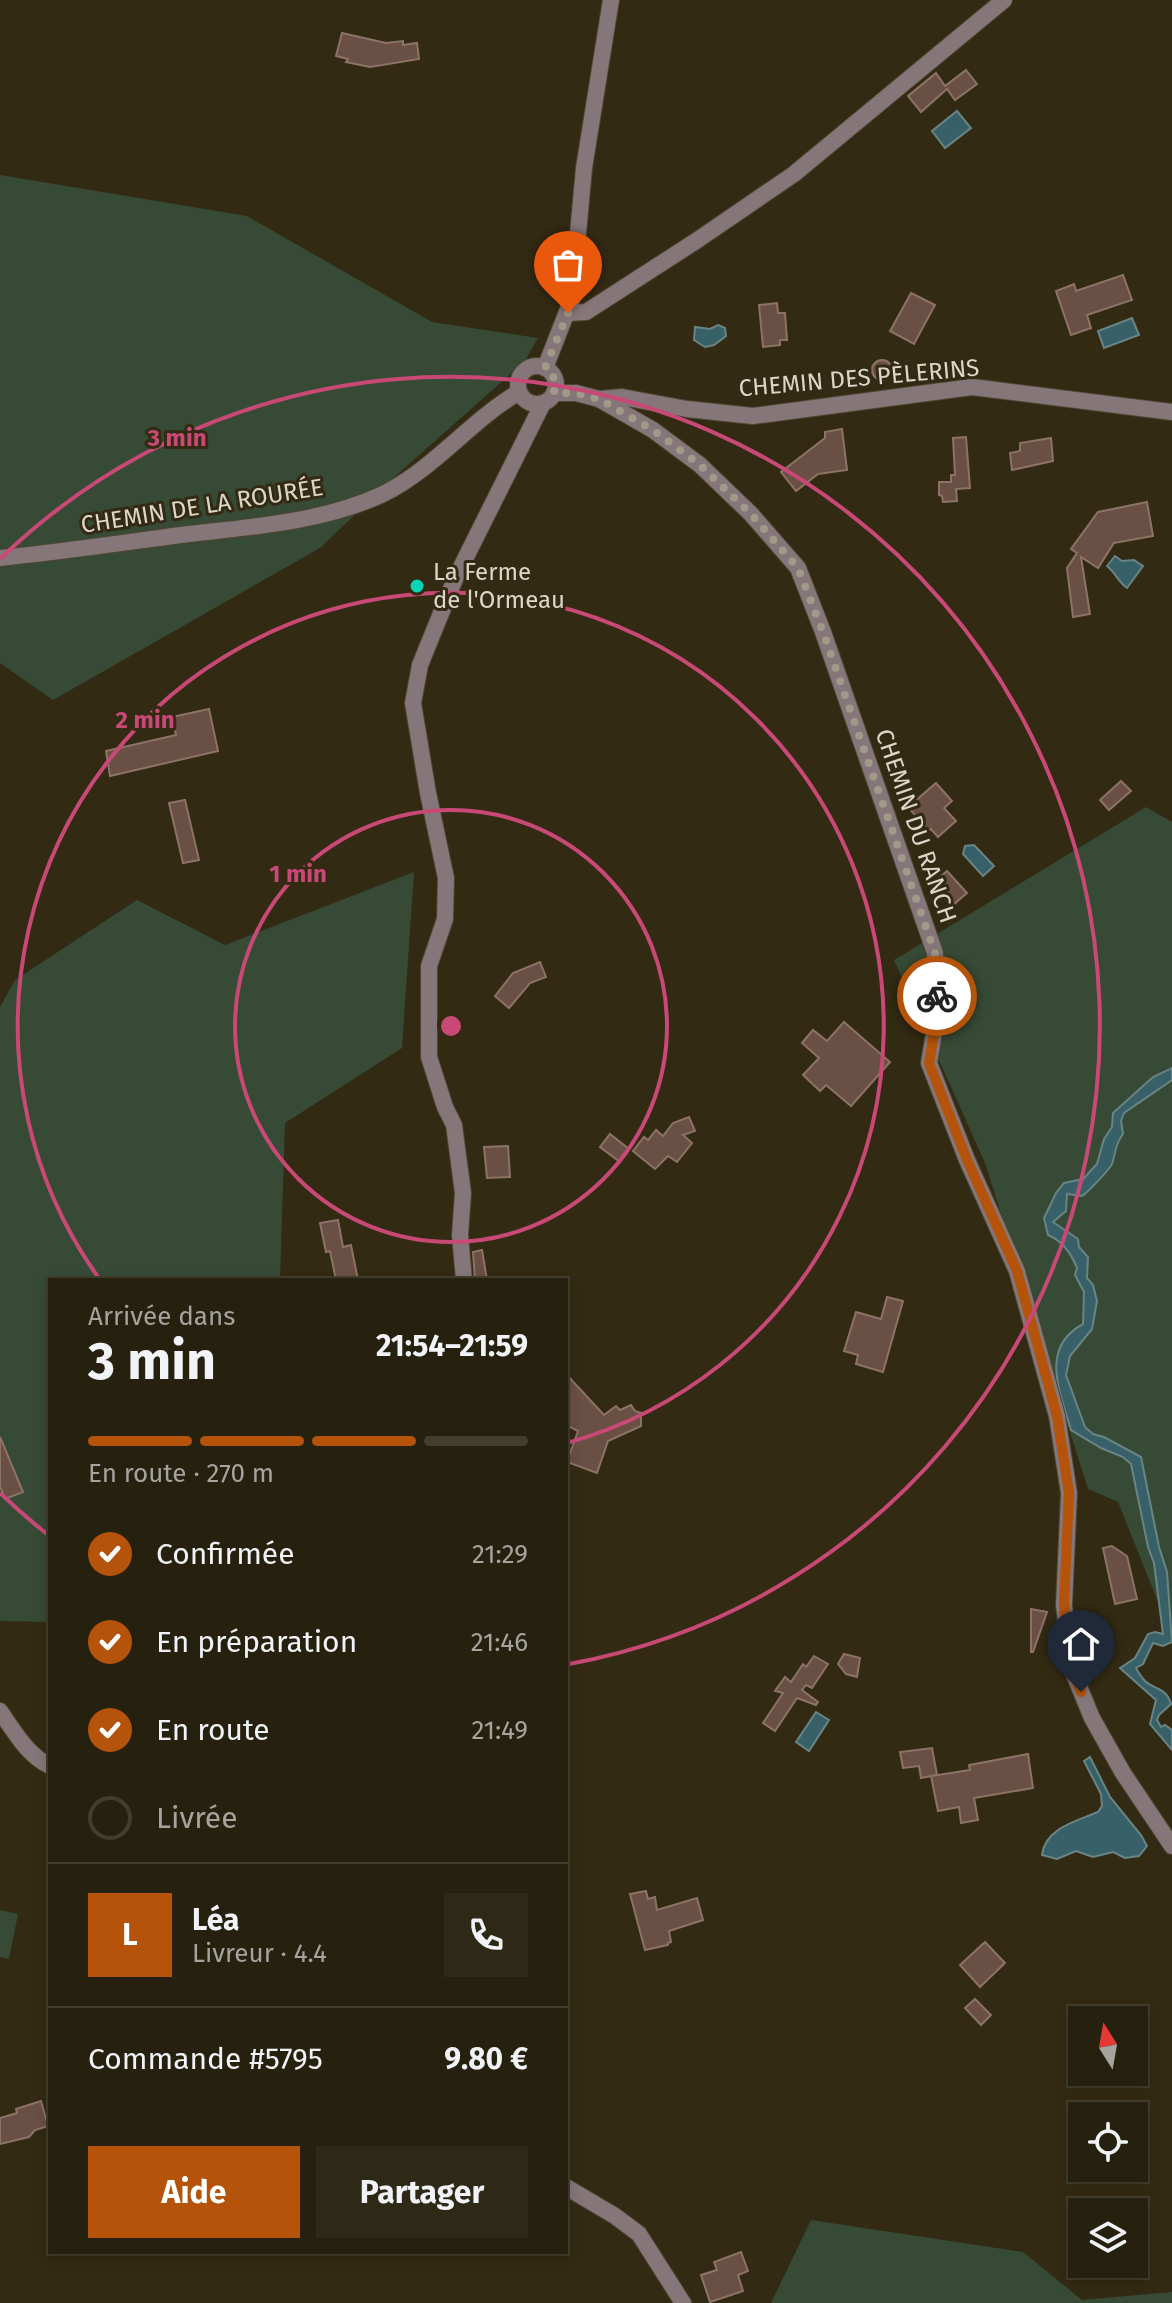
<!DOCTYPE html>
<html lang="fr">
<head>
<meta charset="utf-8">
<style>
	body { margin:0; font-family:"Fira Sans",sans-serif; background:#2e2817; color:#f1f3f6; height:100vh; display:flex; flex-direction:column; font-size:30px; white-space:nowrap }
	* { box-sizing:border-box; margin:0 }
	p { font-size:26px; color:#a4a39e }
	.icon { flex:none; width:44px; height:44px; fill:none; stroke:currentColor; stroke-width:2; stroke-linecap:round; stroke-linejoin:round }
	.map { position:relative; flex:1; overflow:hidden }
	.panel { position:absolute; left:48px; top:1278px; width:520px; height:976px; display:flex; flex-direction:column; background:#26200e; border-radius:0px; box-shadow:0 4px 12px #0003,0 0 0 2px #423e2e }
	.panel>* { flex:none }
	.needle { width:52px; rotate:349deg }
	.buttons { position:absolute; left:1068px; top:2006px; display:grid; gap:16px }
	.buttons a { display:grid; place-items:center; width:80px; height:80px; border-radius:0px; background:#26200e; box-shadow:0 4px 12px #0003,0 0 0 2px #423e2e; font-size:40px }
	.pin { position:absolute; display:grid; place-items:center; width:68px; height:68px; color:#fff; margin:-82px -34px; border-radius:50% 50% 50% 0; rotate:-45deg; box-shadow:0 0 8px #0007 }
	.pin .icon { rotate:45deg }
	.courier { position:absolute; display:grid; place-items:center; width:80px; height:80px; margin:-40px; border:6px solid #b45309; border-radius:50%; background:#fff; color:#222; box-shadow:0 2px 10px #0007 }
	.headline em { font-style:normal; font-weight:700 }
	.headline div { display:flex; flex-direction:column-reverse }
	.headline { display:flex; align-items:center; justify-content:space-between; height:136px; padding:0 40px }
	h1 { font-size:52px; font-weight:700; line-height:60px }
	.bar { display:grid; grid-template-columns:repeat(4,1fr); gap:12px 8px; align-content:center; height:96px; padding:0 40px }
	.bar i { height:10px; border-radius:6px; background:#423e2e }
	.bar .current { background:#b45309 }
	.bar p { grid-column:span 4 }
	.line { display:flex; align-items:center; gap:20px; padding:0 40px; border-top:2px solid #423e2e }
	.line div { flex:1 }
	.round { display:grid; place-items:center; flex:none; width:84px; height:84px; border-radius:0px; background:#2e2817 }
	ol { padding:0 40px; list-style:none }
	li { display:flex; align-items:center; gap:24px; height:88px }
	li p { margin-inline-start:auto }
	li .icon { padding:8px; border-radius:50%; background:#b45309; color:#fff; stroke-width:4 }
	li:last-child { color:#a4a39e }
	li i { width:44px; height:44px; border:4px solid #423e2e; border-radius:50% }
	.action { display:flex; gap:16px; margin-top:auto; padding:16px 40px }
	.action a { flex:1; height:92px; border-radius:0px; background:#b45309; color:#fff; font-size:32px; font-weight:700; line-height:92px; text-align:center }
	.action a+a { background:#2e2817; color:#f1f3f6 }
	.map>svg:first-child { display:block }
	.green { fill:#364a35 }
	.water { fill:#386068; stroke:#698485; stroke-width:2 }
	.building { fill:#694f44; stroke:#8d7266; stroke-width:2 }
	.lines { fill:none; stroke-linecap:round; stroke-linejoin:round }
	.street-casing { stroke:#4e4630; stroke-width:18 }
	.street { stroke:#847679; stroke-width:16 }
	.done { stroke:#a19a89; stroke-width:8; stroke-dasharray:0 14.4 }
	.route { stroke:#b45309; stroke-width:10 }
	.ring { fill:none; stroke:#c84876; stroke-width:4 }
	.poi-dot { fill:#07d5b6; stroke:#332a13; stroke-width:3 }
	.labels { text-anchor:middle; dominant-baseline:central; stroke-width:6; stroke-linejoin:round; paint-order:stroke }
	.street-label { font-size:24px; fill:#dcd7c9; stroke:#332a13 }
	.poi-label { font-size:24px; fill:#dcd7c9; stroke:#332a13; text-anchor:start }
	.centre { fill:#c84876; stroke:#332a13; stroke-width:4 }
	.ring-label { font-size:24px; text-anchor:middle; font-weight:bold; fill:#c84876; stroke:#332a13; stroke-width:6; stroke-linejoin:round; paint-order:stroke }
</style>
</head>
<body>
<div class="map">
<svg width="1172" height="2303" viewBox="0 0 1172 2303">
	<rect width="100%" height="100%" fill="#332a13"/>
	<g class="green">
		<path d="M0,175L247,216L432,322L538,338L525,361L390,481L320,548L53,700L0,663Z"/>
		<path d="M1146,807L1172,822V1637L1118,1502L1088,1489L985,1163L894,960Z"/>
		<path d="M414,872L402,1048L285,1123L280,1280H50V1622L0,1621V1007L15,980L137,900L225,945Z"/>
		<path d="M0,1910L18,1914L9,1959L0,1957Z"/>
		<path d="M811,2220L1023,2252L1082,2300L1172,2292V2303H771Z"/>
	</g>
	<g class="water">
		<path d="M957,111L971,128L945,148L932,131Z"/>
		<path d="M1132,318L1139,335L1104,348L1098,331Z"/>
		<path d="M718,325L725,328L726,336L714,345L705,347L694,340L695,327L710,329Z"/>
		<path d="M1115,556L1122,561L1134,560L1143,566L1127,588C1118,582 1116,573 1107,566Z"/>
		<path d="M974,845L994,866L983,876L963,854L965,846Z"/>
		<path d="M1172,1068V1080L1124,1113L1121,1121L1123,1134C1115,1144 1116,1152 1112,1164C1110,1169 1088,1192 1082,1196L1067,1194L1066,1211L1053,1222L1078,1239L1079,1247L1088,1257L1087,1278L1093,1285L1097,1301L1092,1329L1070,1356L1066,1375L1085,1427L1093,1434L1104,1437L1141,1457L1159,1547L1167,1572L1172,1642L1163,1646L1153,1643L1143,1664L1136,1668C1139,1673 1141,1677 1145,1681C1155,1690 1167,1688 1171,1704L1159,1715L1157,1720L1161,1727L1165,1725L1172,1730V1750L1150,1724L1156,1700L1120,1668L1135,1658L1148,1634L1155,1632L1163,1634L1154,1563L1148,1547L1131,1464L1123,1457L1101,1448L1071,1430C1060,1392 1039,1348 1083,1324L1084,1292L1075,1275L1077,1268C1071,1253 1063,1241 1048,1235L1044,1218L1056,1193L1064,1183L1083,1179L1097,1164L1104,1139L1112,1127L1113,1113L1153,1077Z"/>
		<path d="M816,1712L829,1720L809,1751L796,1742Z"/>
		<path d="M1090,1757L1110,1797L1141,1835L1147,1846L1139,1856L1125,1858L1113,1852L1093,1857L1076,1851L1057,1859L1042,1855C1045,1828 1077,1821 1098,1812L1102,1806L1101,1794L1084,1761Z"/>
	</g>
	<g class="building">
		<path d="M342,33L386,43L403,41V45L417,43L419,59L370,67L346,62L348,59L336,56Z"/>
		<path d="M966,70L977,84L955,100L947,89L921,112L908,96L936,73L945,86Z"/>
		<path d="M1123,275L1132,300L1087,315L1091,328L1071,335L1056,291L1074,284L1076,291Z"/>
		<path d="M911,293L935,305L914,344L890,331Z"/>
		<path d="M777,303L778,313H785L787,340H780V345L763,347L759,305Z"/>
		<circle cx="882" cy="370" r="10"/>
		<path d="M842,429L847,470L818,474L796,491L781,472L825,438V432Z"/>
		<path d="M966,437L970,488L956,489L957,501L943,502L942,496L939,495V482H951V475H955L953,438Z"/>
		<path d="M1051,438L1053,461L1012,470L1010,453L1020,451V443Z"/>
		<path d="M1147,502L1153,536L1114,543L1098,568L1081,557L1090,614L1073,617L1067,568L1077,553L1071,549L1098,512Z"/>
		<path d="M209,709L218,751L110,776L106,751L176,735L172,717Z"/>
		<path d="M1121,781L1131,791L1109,810L1100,800Z"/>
		<path d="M936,783L952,801L944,808L956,821L938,837L931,829L929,831L908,807Z"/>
		<path d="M185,800L199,860L183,863L169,803Z"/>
		<path d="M947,871L967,893L952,906L932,884Z"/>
		<path d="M540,962L546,977L530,983L509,1008L495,996L513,973Z"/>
		<path d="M844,1022L890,1062L851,1106L826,1085L820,1091L803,1075L819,1058L802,1043L813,1030L827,1041Z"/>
		<path d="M689,1117L695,1131L683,1135L692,1143L677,1162L668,1156L655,1169L633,1151L644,1137L648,1140L656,1130L663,1136L673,1123Z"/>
		<path d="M610,1134L629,1149L620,1162L600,1147Z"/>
		<path d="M508,1146L510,1177L487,1178L484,1147Z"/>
		<path d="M338,1220L343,1247L351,1245L358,1280H336L330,1251L326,1252L320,1223Z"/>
		<path d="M482,1250L487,1280H475L473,1252Z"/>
		<path d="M887,1297L903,1301L883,1372L856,1364L858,1355L844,1351L856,1312L881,1319Z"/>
		<path d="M566,1374L604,1415L616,1406L620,1410L631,1405L635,1411L641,1413V1426L608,1441L597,1473L567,1462L578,1431L566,1425Z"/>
		<path d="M0,1437L23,1492L5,1499L0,1486Z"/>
		<path d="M1112,1546L1127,1556L1137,1599L1115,1604L1103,1548Z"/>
		<path d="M1031,1609L1047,1612L1033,1652H1031Z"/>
		<path d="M844,1654L860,1658L857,1677L846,1674L838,1664Z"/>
		<path d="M814,1656L828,1664L812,1688L806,1685L802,1690L818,1702L816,1705L797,1698L775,1731L763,1723L783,1693L775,1691L785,1677L791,1682L803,1664L806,1667Z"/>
		<path d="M932,1748L937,1775L921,1778L919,1766L903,1768L900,1752Z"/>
		<path d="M1028,1754L1033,1788L974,1798L978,1820L961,1823L959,1807L938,1811L931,1776L970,1770L969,1765Z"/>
		<path d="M646,1891L648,1899L655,1897L657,1910L697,1898L703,1920L669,1931L671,1942L668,1943V1945L645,1950L630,1894Z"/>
		<path d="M985,1942L1005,1963L980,1987L960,1965Z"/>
		<path d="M975,1999L991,2015L981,2025L965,2008Z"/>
		<path d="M41,2101L48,2126L35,2130L29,2137L0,2144V2118L17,2113L16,2109Z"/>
		<path d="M741,2252L748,2271L738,2275L743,2291L710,2302L701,2275L717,2270L714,2262Z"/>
	</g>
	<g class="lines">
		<g class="street-casing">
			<g id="street">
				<path d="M568,313L586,312L696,241L794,174L1004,0"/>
				<circle cx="537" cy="385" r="19"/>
				<path d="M545,368L572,299L584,168L611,0"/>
				<path d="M554,393H576L599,399L653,430L700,465L751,514L798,568L823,632L935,953L938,1010L929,1063L967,1160L1017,1271L1057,1416L1069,1493L1064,1605L1071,1667L1092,1718L1123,1773L1172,1846"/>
				<path d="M600,399L622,397L687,409L753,416L972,387L1172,412"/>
				<path d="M0,558C61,552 121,543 181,535C248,527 321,523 383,494C434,469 470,421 519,392"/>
				<path d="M464,1280L460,1235L463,1193L454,1125L445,1107L429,1057V966L445,919L446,878L428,793L413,703L420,665L455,579L543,403"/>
				<path d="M0,1711C14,1731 27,1755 50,1766"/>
				<path d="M566,2187L615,2216L639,2234L683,2303"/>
			</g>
		</g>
		<use href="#street" class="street"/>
	</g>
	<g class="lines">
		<path class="done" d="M568,313L545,368L555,379L554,393H576L599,399L653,430L700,465L751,514L798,568L823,632L935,953L937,996"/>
		<path class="route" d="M937,996L938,1010L929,1063L967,1160L1017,1271L1057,1416L1069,1493L1064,1605L1071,1667L1081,1692"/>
	</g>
	<g class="ring">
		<circle cx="451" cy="1026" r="216"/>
		<path d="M98 1277A433 433 0 1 1 567 1443"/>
		<path d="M47 1534A649 649 0 0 1 0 1493M0 559A649 649 0 1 1 569 1664"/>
	</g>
	<circle class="poi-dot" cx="417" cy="586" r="8"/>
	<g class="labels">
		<g class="street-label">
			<text transform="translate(859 378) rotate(-5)">CHEMIN DES PÈLERINS</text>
			<text transform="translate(202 506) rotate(-9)">CHEMIN DE LA ROURÉE</text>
			<text transform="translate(916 826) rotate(71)">CHEMIN DU RANCH</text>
		</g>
		<g class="poi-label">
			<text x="433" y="572">La Ferme<tspan x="433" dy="28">de l'Ormeau</tspan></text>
		</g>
	</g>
	<circle cx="451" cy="1026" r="12" class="centre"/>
	<g class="ring-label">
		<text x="177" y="446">3 min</text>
		<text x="145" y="728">2 min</text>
		<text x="298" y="882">1 min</text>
	</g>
</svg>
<div class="buttons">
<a><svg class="needle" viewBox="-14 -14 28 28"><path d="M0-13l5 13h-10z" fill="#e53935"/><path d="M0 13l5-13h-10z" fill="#a4a39e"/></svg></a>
<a><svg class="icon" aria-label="locate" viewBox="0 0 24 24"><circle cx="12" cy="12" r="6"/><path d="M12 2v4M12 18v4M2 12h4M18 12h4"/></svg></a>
<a><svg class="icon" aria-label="layers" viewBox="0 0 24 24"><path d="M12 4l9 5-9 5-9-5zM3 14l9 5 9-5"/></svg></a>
</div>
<div class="pin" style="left:568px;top:313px;background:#ea580c"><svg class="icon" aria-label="bag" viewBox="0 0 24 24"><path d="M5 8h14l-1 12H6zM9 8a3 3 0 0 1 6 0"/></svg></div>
<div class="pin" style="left:1081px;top:1692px;background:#1f2937"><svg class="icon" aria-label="home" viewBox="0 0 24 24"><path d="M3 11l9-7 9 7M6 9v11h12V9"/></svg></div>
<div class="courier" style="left:937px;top:996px"><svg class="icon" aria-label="bike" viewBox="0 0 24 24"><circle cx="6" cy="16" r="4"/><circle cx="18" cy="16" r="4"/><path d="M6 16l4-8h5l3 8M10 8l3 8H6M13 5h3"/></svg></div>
<section class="panel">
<div class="headline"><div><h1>3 min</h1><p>Arrivée dans</p></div><em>21:54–21:59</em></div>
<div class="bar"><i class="current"></i><i class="current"></i><i class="current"></i><i></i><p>En route · 270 m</p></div>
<ol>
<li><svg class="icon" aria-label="check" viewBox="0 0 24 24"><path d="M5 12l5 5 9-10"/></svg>Confirmée<p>21:29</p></li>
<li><svg class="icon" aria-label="check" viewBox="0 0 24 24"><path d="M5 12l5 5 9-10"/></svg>En préparation<p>21:46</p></li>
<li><svg class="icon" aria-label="check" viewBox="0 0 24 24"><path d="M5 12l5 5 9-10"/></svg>En route<p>21:49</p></li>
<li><i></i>Livrée</li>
</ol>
<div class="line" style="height:144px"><b class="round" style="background:#b45309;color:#fff">L</b><div><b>Léa</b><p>Livreur · 4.4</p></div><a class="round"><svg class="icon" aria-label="phone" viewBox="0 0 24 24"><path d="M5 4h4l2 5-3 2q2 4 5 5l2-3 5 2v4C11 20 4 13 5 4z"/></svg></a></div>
<div class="line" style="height:104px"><div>Commande #5795</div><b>9.80 €</b></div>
<div class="action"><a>Aide</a><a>Partager</a></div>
</section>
</div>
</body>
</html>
